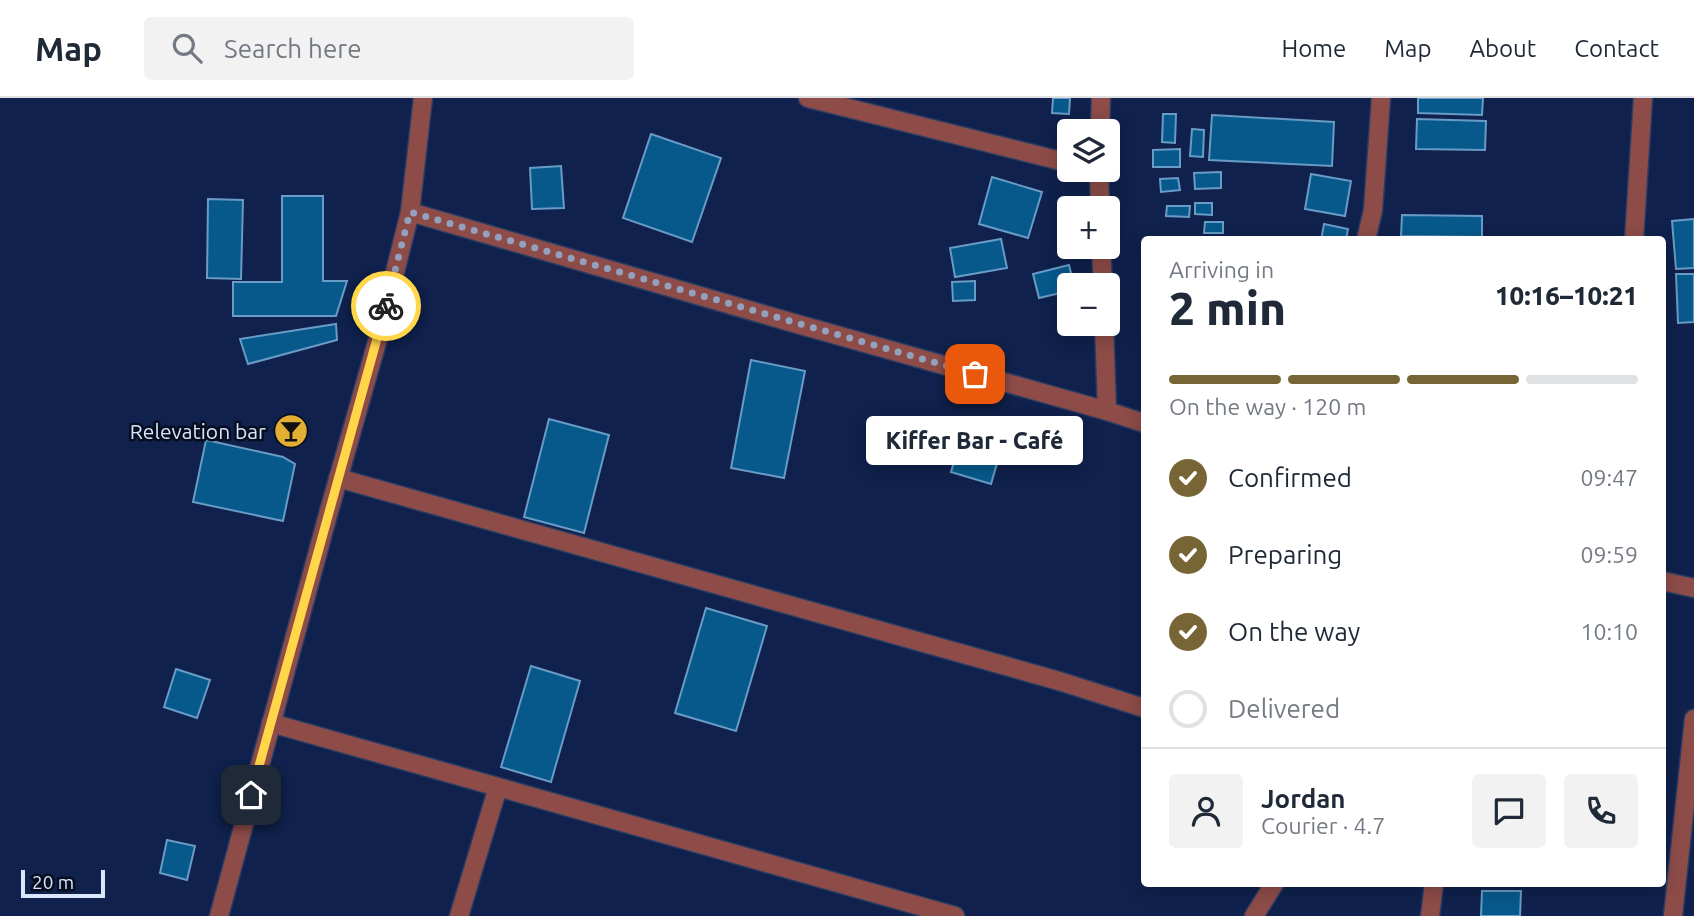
<!DOCTYPE html>
<html lang="en">
<head>
<meta charset="utf-8">
<style>
	body { margin:0; font-family:Ubuntu,sans-serif; background:#f2f2f3; color:#1f2937; height:100vh; display:flex; flex-direction:column; font-size:26px; white-space:nowrap }
	* { box-sizing:border-box; margin:0 }
	p { font-size:23px; color:#747a83 }
	.icon { flex:none; width:38px; height:38px; fill:none; stroke:currentColor; stroke-width:2; stroke-linecap:round; stroke-linejoin:round }
	.map { position:relative; flex:1; overflow:hidden }
	.drawer { position:absolute; left:1141px; top:138px; width:525px; height:651px; display:flex; flex-direction:column; background:#fff; border-radius:7px; box-shadow:0 4px 18px #0003 }
	.drawer>* { flex:none }
	.controls { position:absolute; left:1057px; top:21px; display:grid; gap:14px }
	.controls a { display:grid; place-items:center; width:63px; height:63px; border-radius:7px; background:#fff; box-shadow:0 4px 18px #0003; font-size:35px }
	.scale { position:absolute; left:21px; bottom:18px; width:84px; box-sizing:border-box; padding-left:7px; border:4px solid #dae6fc; border-top:0; font-size:19px; line-height:24px; white-space:nowrap; color:#dae6fc; -webkit-text-stroke:5px #050d1f; paint-order:stroke }
	.pin { position:absolute; display:grid; place-items:center; width:60px; height:60px; color:#fff; margin:-30px; border-radius:14px; box-shadow:0 4px 10px #0006 }
	.courier { position:absolute; display:grid; place-items:center; width:70px; height:70px; margin:-35px; border:5px solid #ffd54a; border-radius:50%; background:#fff; color:#222; box-shadow:0 2px 9px #0007 }
	.bubble { position:absolute; height:49px; border-radius:7px; background:#fff; box-shadow:0 4px 18px #0003; font-size:23px; font-weight:800; line-height:49px; text-align:center }
	.overview em { font-style:normal; font-weight:800 }
	.overview div { display:flex; flex-direction:column-reverse }
	.overview { display:flex; align-items:center; justify-content:space-between; height:119px; padding:0 28px }
	h1 { font-size:46px; font-weight:800; line-height:52px }
	.bar { display:grid; grid-template-columns:repeat(4,1fr); gap:10px 7px; align-content:center; height:84px; padding:0 28px }
	.bar i { height:9px; border-radius:5px; background:#e0e1e3 }
	.bar .on { background:#776536 }
	.bar p { grid-column:span 4 }
	.line { display:flex; align-items:center; gap:18px; padding:0 28px; border-top:2px solid #e0e1e3 }
	.line div { flex:1 }
	.round { display:grid; place-items:center; flex:none; width:74px; height:74px; border-radius:7px; background:#f2f2f3 }
	ol { padding:0 28px; list-style:none }
	li { display:flex; align-items:center; gap:21px; height:77px }
	li p { margin-inline-start:auto }
	li .icon { padding:7px; border-radius:50%; background:#776536; color:#fff; stroke-width:4 }
	li:last-child { color:#747a83 }
	li i { width:38px; height:38px; border:4px solid #e0e1e3; border-radius:50% }
	header { display:flex; align-items:center; gap:42px; box-sizing:border-box; height:98px; padding:0 35px; background:#fff; border-bottom:2px solid #e0e1e3 }
	header strong { font-size:33px }
	nav { display:flex; gap:38px; margin-inline-start:auto; font-size:24px }
	.search { width:490px; height:63px; background:#f2f2f3; display:flex; align-items:center; gap:18px; box-sizing:border-box; padding:0 24px; border-radius:7px; color:#747a83; font-size:26px }
	.map>svg:first-child { display:block }
	.building { fill:#07598c; stroke:#689bc5; stroke-width:2 }
	.lines { fill:none; stroke-linecap:round; stroke-linejoin:round }
	.minor-casing { stroke:#2b3d65; stroke-width:21 }
	.minor { stroke:#8d4c48; stroke-width:18 }
	.done { stroke:#93a1be; stroke-width:7; stroke-dasharray:0 12.6 }
	.route { stroke:#ffd54a; stroke-width:9 }
	.labels { text-anchor:middle; dominant-baseline:central; stroke-width:5; stroke-linejoin:round; paint-order:stroke }
	.poi-label { font-size:21px; fill:#dae6fc; stroke:#050d1f; text-anchor:end }
</style>
</head>
<body>
<header>
<strong>Map</strong>
<div class="search"><svg class="icon" aria-label="search" viewBox="0 0 24 24"><circle cx="10" cy="10" r="6"/><path d="M15 15l6 6"/></svg>Search here</div>
<nav><a>Home</a><a>Map</a><a>About</a><a>Contact</a></nav>
</header>
<div class="map">
<svg width="1694" height="818" viewBox="0 0 1694 818">
	<rect width="100%" height="100%" fill="#0f214c"/>
	<g class="building">
		<path d="M1053,0H1070L1069,16L1052,15Z"/>
		<path d="M1418,0H1483L1482,17L1418,15Z"/>
		<path d="M1163,16H1176L1175,45L1162,44Z"/>
		<path d="M1212,17L1334,24L1332,68L1209,62Z"/>
		<path d="M1417,21L1486,23L1485,52L1416,51Z"/>
		<path d="M1192,31L1204,32L1203,59L1190,58Z"/>
		<path d="M651,36L721,60L692,144L623,120Z"/>
		<path d="M1180,51V69H1153V52Z"/>
		<path d="M561,68L564,110L532,111L530,70Z"/>
		<path d="M1221,74V90L1195,91L1194,75Z"/>
		<path d="M1311,76L1351,83L1345,118L1305,111Z"/>
		<path d="M992,79L1042,94L1028,140L979,126Z"/>
		<path d="M1178,80L1180,92L1161,94L1160,81Z"/>
		<path d="M282,98H323V183H347L336,218H233V184H282Z"/>
		<path d="M208,101L243,102L241,181L207,180Z"/>
		<path d="M1195,105H1212V117L1195,116Z"/>
		<path d="M1167,108H1190L1189,119L1166,118Z"/>
		<path d="M1402,117L1482,118V139L1401,138Z"/>
		<path d="M1694,121V170L1676,171L1672,123Z"/>
		<path d="M1205,124H1223V135H1204Z"/>
		<path d="M1324,126L1348,131L1346,142H1321Z"/>
		<path d="M1001,141L1007,170L955,179L950,150Z"/>
		<path d="M1069,167L1074,187H1069V193L1039,200L1033,176Z"/>
		<path d="M1676,176H1694V224L1678,225Z"/>
		<path d="M975,183V202L953,203L952,184Z"/>
		<path d="M336,226L337,242L248,266L240,241Z"/>
		<path d="M751,262L805,273L784,380L731,370Z"/>
		<path d="M967,319L1007,331L991,386L951,374Z"/>
		<path d="M549,321L609,337L584,435L524,419Z"/>
		<path d="M206,342L283,359L295,366L283,423L193,404Z"/>
		<path d="M706,510L767,528L736,633L675,615Z"/>
		<path d="M531,568L580,583L551,684L501,669Z"/>
		<path d="M176,571L210,582L197,620L164,609Z"/>
		<path d="M167,742L195,748L187,782L160,775Z"/>
		<path d="M1482,793H1521L1520,818H1481Z"/>
	</g>
	<g class="lines">
		<g class="minor-casing">
			<g id="minor">
				<path d="M808,0L1069,65"/>
				<path d="M1100,33L1101,0"/>
				<path d="M1099,72L1100,110"/>
				<path d="M410,114L790,224L1107,313"/>
				<path d="M1366,142L1373,112L1381,0"/>
				<path d="M1634,142L1643,0"/>
				<path d="M1101,149L1103,187"/>
				<path d="M1104,226L1107,313L1144,325"/>
				<path d="M338,380L1059,583L1144,610"/>
				<path d="M1662,483L1694,490"/>
				<path d="M271,625L955,818"/>
				<path d="M219,818L329,413L381,230L410,114L423,0"/>
				<path d="M459,818L498,689"/>
				<path d="M1254,818L1274,786"/>
				<path d="M1430,818L1434,786"/>
				<path d="M1673,818L1694,621"/>
			</g>
		</g>
		<use href="#minor" class="minor"/>
	</g>
	<g class="lines">
		<path class="done" d="M386,208L410,114L975,276"/>
		<path class="route" d="M251,697L386,208"/>
	</g>
	<defs>
		<g id="bar-disc" transform="scale(1.75)"><circle r="9.5" fill="#e2af34" stroke="#050d1f"/><path d="M-6-5H6L.8 .8V4.5H3.5V6h-7V4.5H-.8V.8Z" fill="#111"/></g>
	</defs>
	<g fill-rule="evenodd">
		<use href="#bar-disc" x="291" y="333"/>
	</g>
	<g class="labels">
		<g class="poi-label">
			<text x="266" y="333">Relevation bar</text>
		</g>
	</g>
</svg>
<div class="controls">
<a><svg class="icon" aria-label="layers" viewBox="0 0 24 24"><path d="M12 4l9 5-9 5-9-5zM3 14l9 5 9-5"/></svg></a>
<a>+</a>
<a>−</a>
</div>
<div class="scale">20 m</div>
<div class="pin" style="left:975px;top:276px;background:#ea580c"><svg class="icon" aria-label="bag" viewBox="0 0 24 24"><path d="M5 8h14l-1 12H6zM9 8a3 3 0 0 1 6 0"/></svg></div>
<div class="pin" style="left:251px;top:697px;background:#1f2937"><svg class="icon" aria-label="home" viewBox="0 0 24 24"><path d="M3 11l9-7 9 7M6 9v11h12V9"/></svg></div>
<div class="courier" style="left:386px;top:208px"><svg class="icon" aria-label="bike" viewBox="0 0 24 24"><circle cx="6" cy="16" r="4"/><circle cx="18" cy="16" r="4"/><path d="M6 16l4-8h5l3 8M10 8l3 8H6M13 5h3"/></svg></div>
<div class="bubble" style="left:866px;top:318px;width:217px">Kiffer Bar - Café</div>
<section class="drawer">
<div class="overview"><div><h1>2 min</h1><p>Arriving in</p></div><em>10:16–10:21</em></div>
<div class="bar"><i class="on"></i><i class="on"></i><i class="on"></i><i></i><p>On the way · 120 m</p></div>
<ol>
<li><svg class="icon" aria-label="check" viewBox="0 0 24 24"><path d="M5 12l5 5 9-10"/></svg>Confirmed<p>09:47</p></li>
<li><svg class="icon" aria-label="check" viewBox="0 0 24 24"><path d="M5 12l5 5 9-10"/></svg>Preparing<p>09:59</p></li>
<li><svg class="icon" aria-label="check" viewBox="0 0 24 24"><path d="M5 12l5 5 9-10"/></svg>On the way<p>10:10</p></li>
<li><i></i>Delivered</li>
</ol>
<div class="line" style="height:126px"><a class="round"><svg class="icon" aria-label="person" viewBox="0 0 24 24"><circle cx="12" cy="8" r="4"/><path d="M4 21q1-7 8-7t8 7"/></svg></a><div><b>Jordan</b><p>Courier · 4.7</p></div><a class="round"><svg class="icon" aria-label="chat" viewBox="0 0 24 24"><path d="M4 5h16v11H9l-5 4z"/></svg></a><a class="round"><svg class="icon" aria-label="phone" viewBox="0 0 24 24"><path d="M5 4h4l2 5-3 2q2 4 5 5l2-3 5 2v4C11 20 4 13 5 4z"/></svg></a></div>
</section>
</div>
</body>
</html>
